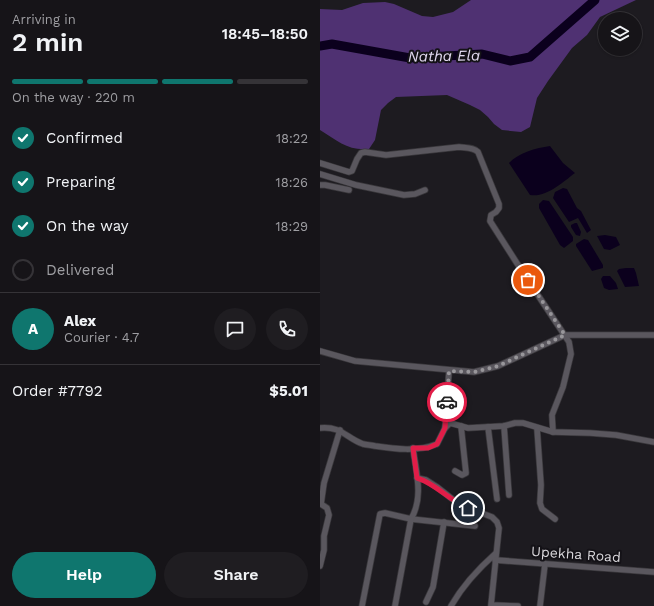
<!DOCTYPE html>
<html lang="en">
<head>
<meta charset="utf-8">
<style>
	body { margin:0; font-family:"Work Sans",sans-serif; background:#1f1d21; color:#f1f3f6; height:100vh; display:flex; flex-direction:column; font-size:15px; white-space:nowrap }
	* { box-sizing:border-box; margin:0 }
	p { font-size:13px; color:#9e9ea2 }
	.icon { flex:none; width:22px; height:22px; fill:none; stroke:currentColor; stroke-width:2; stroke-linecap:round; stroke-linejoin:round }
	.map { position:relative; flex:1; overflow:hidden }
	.sheet { display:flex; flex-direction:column; background:#161418; width:320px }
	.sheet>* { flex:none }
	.controls { position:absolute; left:278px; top:12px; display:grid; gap:8px }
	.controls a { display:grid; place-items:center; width:44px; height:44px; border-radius:50%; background:#161418; box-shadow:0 1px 3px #0004,0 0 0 1px #353337; font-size:20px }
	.pin { position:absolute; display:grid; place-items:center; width:34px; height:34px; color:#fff; margin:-17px; border:2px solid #fff; border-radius:50%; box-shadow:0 1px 4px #0007 }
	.courier { position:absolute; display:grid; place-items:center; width:40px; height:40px; margin:-20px; border:3px solid #e11d48; border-radius:50%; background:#fff; color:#222; box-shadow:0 1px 5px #0007 }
	.summary em { font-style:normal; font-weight:600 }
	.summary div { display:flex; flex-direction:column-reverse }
	.summary { display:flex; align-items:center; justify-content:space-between; height:68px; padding:0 12px }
	h1 { font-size:26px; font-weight:600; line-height:30px }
	.bar { display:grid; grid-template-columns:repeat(4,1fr); gap:6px 4px; align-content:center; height:48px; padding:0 12px }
	.bar i { height:5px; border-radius:3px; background:#353337 }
	.bar .active { background:#0f766e }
	.bar p { grid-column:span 4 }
	.line { display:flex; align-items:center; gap:10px; padding:0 12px; border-top:1px solid #353337 }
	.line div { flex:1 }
	.round { display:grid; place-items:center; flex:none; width:42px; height:42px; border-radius:21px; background:#1f1d21 }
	ol { padding:0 12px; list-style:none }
	li { display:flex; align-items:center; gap:12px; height:44px }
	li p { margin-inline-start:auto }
	li .icon { padding:4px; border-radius:50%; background:#0f766e; color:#fff; stroke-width:4 }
	li:last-child { color:#9e9ea2 }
	li i { width:22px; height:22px; border:2px solid #353337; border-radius:50% }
	.button { display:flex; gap:8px; margin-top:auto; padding:8px 12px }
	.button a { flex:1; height:46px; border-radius:24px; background:#0f766e; color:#fff; font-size:16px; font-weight:600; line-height:46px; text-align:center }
	.button a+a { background:#1f1d21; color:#f1f3f6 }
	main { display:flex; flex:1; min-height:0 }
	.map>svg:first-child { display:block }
	.green { fill:#4f3172 }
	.water { fill:#0b001d }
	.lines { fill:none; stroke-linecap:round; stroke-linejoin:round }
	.river { stroke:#0b001d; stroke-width:9 }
	.minor-casing { stroke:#3a383c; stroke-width:7 }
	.minor { stroke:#5a575e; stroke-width:5.5 }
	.done { stroke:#98969a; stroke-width:4; stroke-dasharray:0 7.2 }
	.route { stroke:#e11d48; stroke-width:5 }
	.labels { text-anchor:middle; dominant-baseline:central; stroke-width:4; stroke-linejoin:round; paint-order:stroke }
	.street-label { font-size:14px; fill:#dad8dc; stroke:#141217 }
	.water-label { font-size:15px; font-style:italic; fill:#e2d9f0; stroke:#141217 }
</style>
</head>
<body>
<main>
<section class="sheet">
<div class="summary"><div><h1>2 min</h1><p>Arriving in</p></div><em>18:45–18:50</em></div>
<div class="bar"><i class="active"></i><i class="active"></i><i class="active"></i><i></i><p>On the way · 220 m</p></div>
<ol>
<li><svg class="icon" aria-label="check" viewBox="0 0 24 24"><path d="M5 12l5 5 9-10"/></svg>Confirmed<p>18:22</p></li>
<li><svg class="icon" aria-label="check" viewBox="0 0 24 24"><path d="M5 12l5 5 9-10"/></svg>Preparing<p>18:26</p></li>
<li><svg class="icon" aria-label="check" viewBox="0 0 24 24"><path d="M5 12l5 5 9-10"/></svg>On the way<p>18:29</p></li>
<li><i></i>Delivered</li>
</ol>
<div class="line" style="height:72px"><b class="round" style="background:#0f766e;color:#fff">A</b><div><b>Alex</b><p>Courier · 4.7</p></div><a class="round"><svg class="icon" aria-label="chat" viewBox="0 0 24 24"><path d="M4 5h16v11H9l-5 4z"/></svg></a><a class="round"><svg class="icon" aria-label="phone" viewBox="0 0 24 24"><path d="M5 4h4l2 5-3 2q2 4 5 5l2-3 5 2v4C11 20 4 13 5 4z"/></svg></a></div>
<div class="line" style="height:52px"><div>Order #7792</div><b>$5.01</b></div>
<div class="button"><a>Help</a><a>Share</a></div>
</section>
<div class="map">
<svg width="334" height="606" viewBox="0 0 334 606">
	<rect width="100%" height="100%" fill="#1d1b20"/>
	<path class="green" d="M151,0H316L280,17L267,35L252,48L228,81L217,98L210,127L201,132L182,130L174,124L168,117L160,110L150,105L127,95L76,97L68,103L61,110L55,140L49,149C28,151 18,141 0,130V9L22,10L43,3L65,2L74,4L102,16L113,17L133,12Z"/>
	<g class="water">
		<path d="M230,146L243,163L255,173C243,182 226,198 210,195L189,163C198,153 216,148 230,146Z"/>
		<path d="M243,188L247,189L257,208L261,211L271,230L267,233L258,218L249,222L233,198L235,192Z"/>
		<path d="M223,200L229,201L253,237V241L244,248L240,245L219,208V204Z"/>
		<path d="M255,223H257L261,232L260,236L256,235L251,227V225Z"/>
		<path d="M285,235L296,237L300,245L290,250L284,249L277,236Z"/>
		<path d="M264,239L268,240L283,265V268L272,271L256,246V244Z"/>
		<path d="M306,268H314L316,273L319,286L305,287L297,271L299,269Z"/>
		<path d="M283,276H290L296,283L298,289L289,290L284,288L281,279Z"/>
	</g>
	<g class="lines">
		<path class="river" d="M0,46L12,44L90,58L162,54L190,61L210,57L275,0"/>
		<g class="minor-casing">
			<g id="minor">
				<path d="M0,163L29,172L32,171L37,159L41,153L45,152L66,155L139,147C146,148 153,147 158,152L179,204V208L176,212L171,215L170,221L200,268L249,342L251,354L243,387L232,415L233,432"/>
				<path d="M0,174L36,185L84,195L95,194L105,190"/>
				<path d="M0,185H5L29,190"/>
				<path d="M0,351L35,361L154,372L178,366L245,335H334"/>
				<path d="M184,426L189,495"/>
				<path d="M168,427L177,499"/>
				<path d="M0,428C22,426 26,438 43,444C47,445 51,445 55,446C75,449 97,452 117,444L125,428L130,423L148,428L184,426L195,423H203L233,432L270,433L296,435L334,442"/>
				<path d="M125,428L129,371"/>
				<path d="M217,428L221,485L220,503L222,509L235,519"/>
				<path d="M135,471L142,475L146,473L141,426"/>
				<path d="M97,478L106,480L117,487L140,505L172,517L177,522L179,528L171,605L198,606"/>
				<path d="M175,560L334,572"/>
				<path d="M0,566L4,550V536L9,515L7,508L1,504L4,483L20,430"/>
				<path d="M106,602L113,587L124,522"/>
				<path d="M42,606L60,514L65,513L91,519L155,526"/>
				<path d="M75,606L91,519C104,497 96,472 93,448"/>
				<path d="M131,606C143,585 158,569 176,553"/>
				<path d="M220,606L225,564"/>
			</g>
		</g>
		<use href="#minor" class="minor"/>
	</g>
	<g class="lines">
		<path class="done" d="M127,402L129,371L154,372L178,366L245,335L208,280"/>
		<path class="route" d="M127,402L125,428L117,444L108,448H93L97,478C117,484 129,501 148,508"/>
	</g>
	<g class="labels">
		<g class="street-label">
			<text transform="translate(256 554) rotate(4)">Upekha Road</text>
		</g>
		<g class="water-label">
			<text transform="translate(124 56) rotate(-1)">Natha Ela</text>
		</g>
	</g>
</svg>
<div class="controls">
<a><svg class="icon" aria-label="layers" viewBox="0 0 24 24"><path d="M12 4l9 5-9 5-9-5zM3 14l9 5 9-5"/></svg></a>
</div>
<div class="pin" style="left:208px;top:280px;background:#ea580c"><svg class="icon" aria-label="bag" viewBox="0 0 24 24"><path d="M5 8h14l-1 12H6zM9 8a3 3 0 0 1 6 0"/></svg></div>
<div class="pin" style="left:148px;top:508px;background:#1f2937"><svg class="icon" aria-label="home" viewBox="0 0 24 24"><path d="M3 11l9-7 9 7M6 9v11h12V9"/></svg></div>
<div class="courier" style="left:127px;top:402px"><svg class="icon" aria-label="car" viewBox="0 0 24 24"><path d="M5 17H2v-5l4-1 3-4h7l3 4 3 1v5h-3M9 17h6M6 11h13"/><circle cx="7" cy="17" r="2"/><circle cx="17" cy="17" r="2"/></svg></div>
</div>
</main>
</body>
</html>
